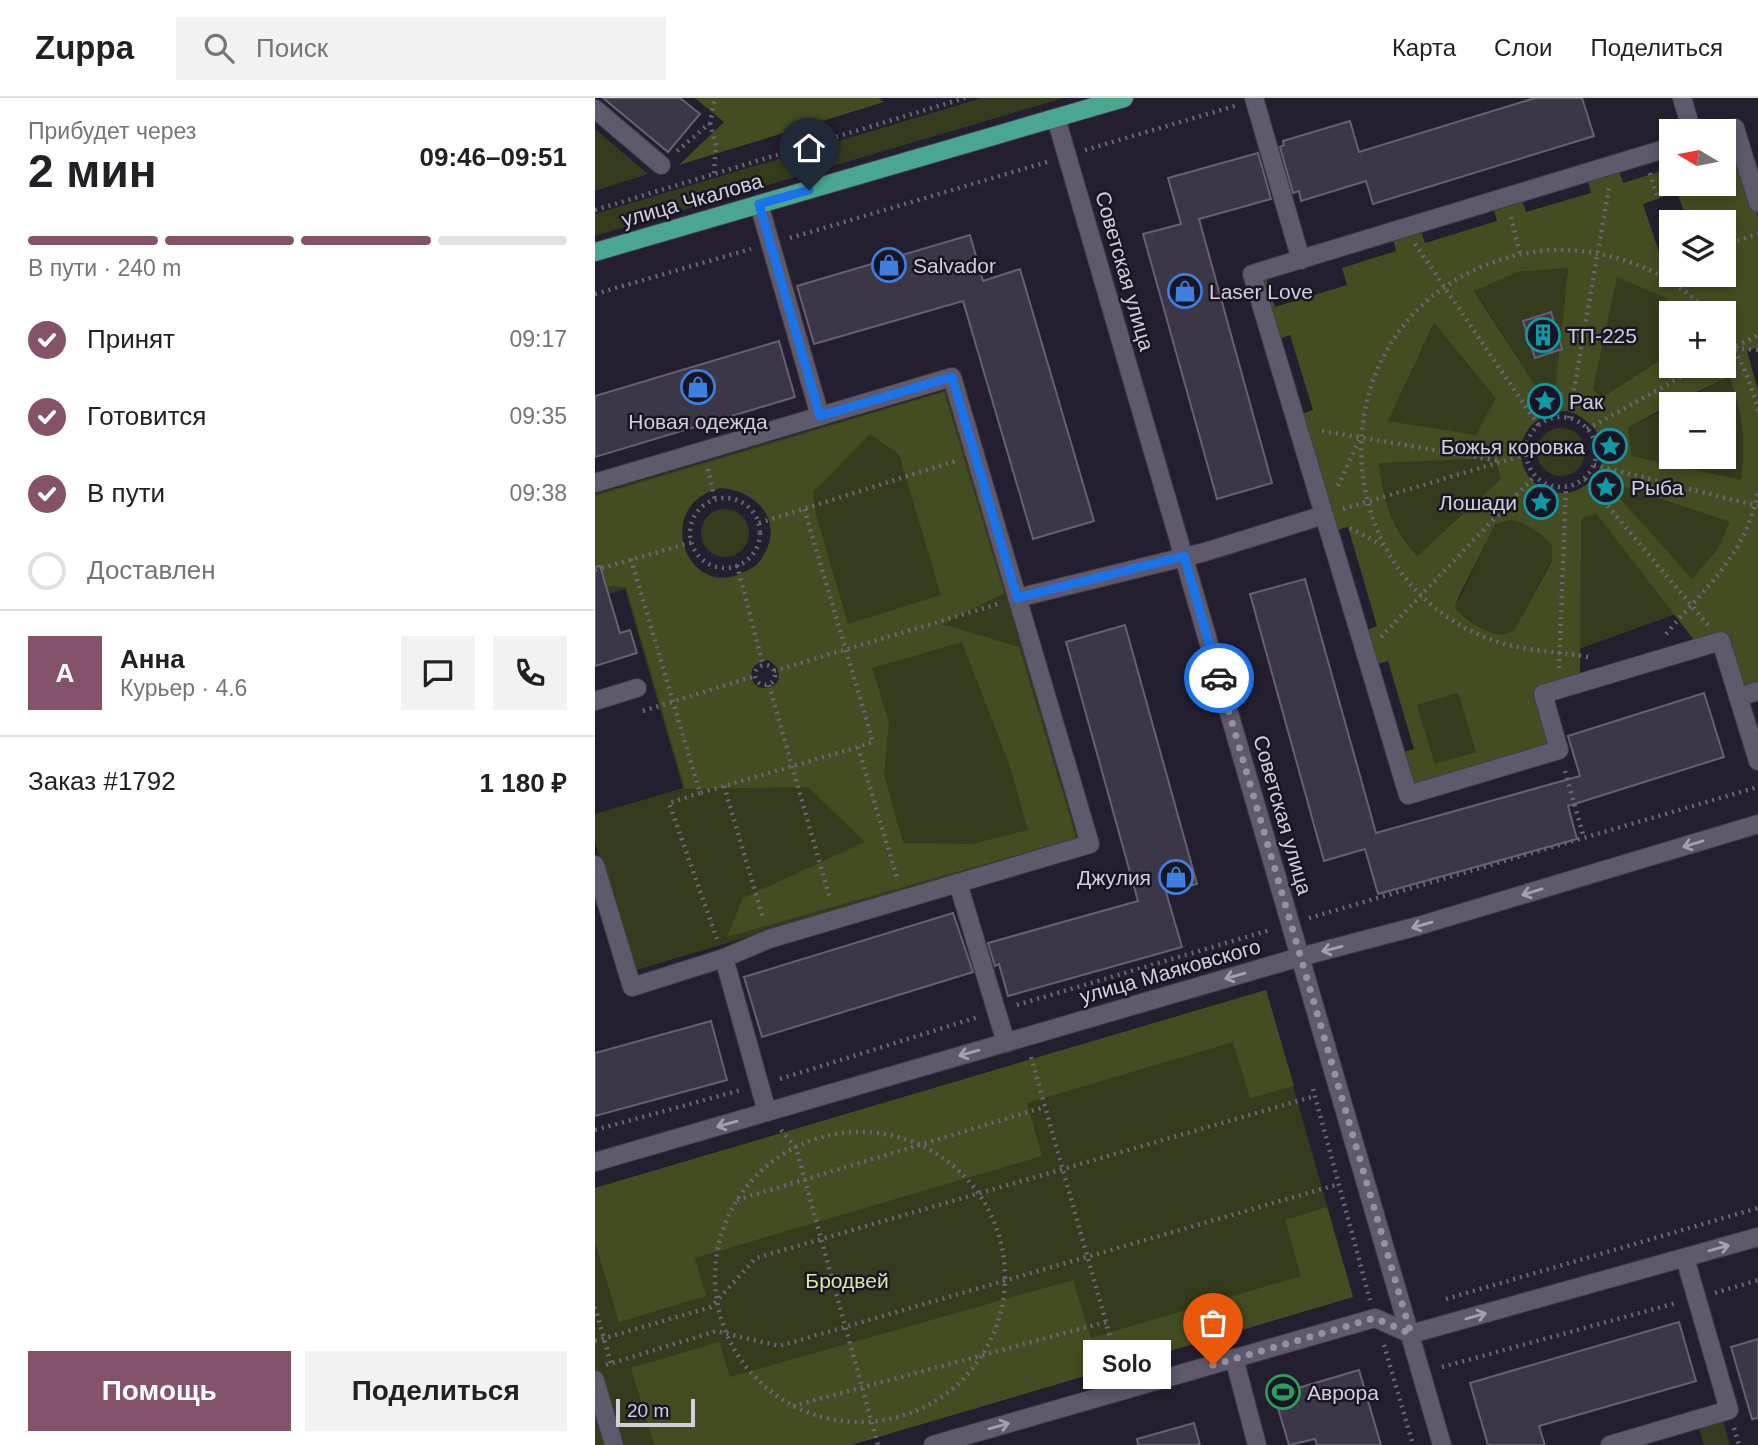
<!DOCTYPE html>
<html lang="ru">
<head>
<meta charset="utf-8">
<style>
	body { margin:0; font-family:Helvetica,sans-serif; background:#f2f2f2; color:#202124; height:100vh; display:flex; flex-direction:column; font-size:26px; white-space:nowrap }
	* { box-sizing:border-box; margin:0 }
	p { font-size:23px; color:#757577 }
	.icon { flex:none; width:38px; height:38px; fill:none; stroke:currentColor; stroke-width:2; stroke-linecap:round; stroke-linejoin:round }
	.map { position:relative; flex:1; overflow:hidden }
	.details { display:flex; flex-direction:column; background:#fff; width:595px }
	.details>* { flex:none }
	.needle { width:46px; rotate:280deg }
	.tools { position:absolute; left:1064px; top:21px; display:grid; gap:14px }
	.tools a { display:grid; place-items:center; width:77px; height:77px; border-radius:0px; background:#fff; box-shadow:0 4px 10px #0003; font-size:35px }
	.scale { position:absolute; left:21px; bottom:18px; width:79px; box-sizing:border-box; padding-left:7px; border:4px solid #d2cfda; border-top:0; font-size:19px; line-height:24px; white-space:nowrap; color:#d2cfda; -webkit-text-stroke:5px #1a1524; paint-order:stroke }
	.pin { position:absolute; display:grid; place-items:center; width:60px; height:60px; color:#fff; margin:-72px -30px; border-radius:50% 50% 50% 0; rotate:-45deg; box-shadow:0 0 7px #0007 }
	.pin .icon { rotate:45deg }
	.courier { position:absolute; display:grid; place-items:center; width:70px; height:70px; margin:-35px; border:5px solid #1a73e8; border-radius:50%; background:#fff; color:#222; box-shadow:0 2px 9px #0007 }
	.bubble { position:absolute; height:49px; border-radius:0px; background:#fff; box-shadow:0 4px 10px #0003; font-size:23px; font-weight:700; line-height:49px; text-align:center }
	.headline em { font-style:normal; font-weight:700 }
	.headline div { display:flex; flex-direction:column-reverse }
	.headline { display:flex; align-items:center; justify-content:space-between; height:119px; padding:0 28px }
	h1 { font-size:46px; font-weight:700; line-height:52px }
	.bar { display:grid; grid-template-columns:repeat(4,1fr); gap:10px 7px; align-content:center; height:84px; padding:0 28px }
	.bar i { height:9px; border-radius:5px; background:#e0e0e0 }
	.bar .on { background:#845269 }
	.bar p { grid-column:span 4 }
	.line { display:flex; align-items:center; gap:18px; padding:0 28px; border-top:2px solid #e0e0e0 }
	.line div { flex:1 }
	.round { display:grid; place-items:center; flex:none; width:74px; height:74px; border-radius:0px; background:#f2f2f2 }
	ol { padding:0 28px; list-style:none }
	li { display:flex; align-items:center; gap:21px; height:77px }
	li p { margin-inline-start:auto }
	li .icon { padding:7px; border-radius:50%; background:#845269; color:#fff; stroke-width:4 }
	li:last-child { color:#757577 }
	li i { width:38px; height:38px; border:4px solid #e0e0e0; border-radius:50% }
	.primary-button { display:flex; gap:14px; margin-top:auto; padding:14px 28px }
	.primary-button a { flex:1; height:80px; border-radius:0px; background:#845269; color:#fff; font-size:28px; font-weight:700; line-height:80px; text-align:center }
	.primary-button a+a { background:#f2f2f2; color:#202124 }
	header { display:flex; align-items:center; gap:42px; box-sizing:border-box; height:98px; padding:0 35px; background:#fff; border-bottom:2px solid #e0e0e0 }
	header strong { font-size:33px }
	nav { display:flex; gap:38px; margin-inline-start:auto; font-size:24px }
	.search { width:490px; height:63px; background:#f2f2f2; display:flex; align-items:center; gap:18px; box-sizing:border-box; padding:0 24px; border-radius:0px; color:#757577; font-size:26px }
	main { display:flex; flex:1; min-height:0 }
	.map>svg:first-child { display:block }
	.green { fill:#353c1d; fill-rule:evenodd }
	.forest { fill:#444d22; fill-rule:evenodd }
	.building { fill:#3c3747; stroke:#656072; stroke-width:2 }
	.lines { fill:none; stroke-linecap:round; stroke-linejoin:round }
	.minor-casing { stroke:#403c49; stroke-width:20 }
	.major-casing { stroke:#403c49; stroke-width:20 }
	.path { stroke:#6a6674; stroke-width:4.5; stroke-dasharray:2 5; stroke-linecap:butt }
	.minor { stroke:#5e596b; stroke-width:18 }
	.major { stroke:#4aa591; stroke-width:18 }
	.oneway { stroke:#a4a0ae }
	.done { stroke:#95919e; stroke-width:7; stroke-dasharray:0 12.6 }
	.route { stroke:#1a73e8; stroke-width:9 }
	.labels { text-anchor:middle; dominant-baseline:central; stroke-width:5; stroke-linejoin:round; paint-order:stroke }
	.street-label { font-size:21px; fill:#d2cfda; stroke:#1a1524 }
	.poi-label { font-size:21px; fill:#d2cfda; stroke:#1a1524; text-anchor:start }
	.park-label { font-size:21px; fill:#d7e8a0; stroke:#1a1524 }
</style>
</head>
<body>
<header>
<strong>Zuppa</strong>
<div class="search"><svg class="icon" aria-label="search" viewBox="0 0 24 24"><circle cx="10" cy="10" r="6"/><path d="M15 15l6 6"/></svg>Поиск</div>
<nav><a>Карта</a><a>Слои</a><a>Поделиться</a></nav>
</header>
<main>
<section class="details">
<div class="headline"><div><h1>2 мин</h1><p>Прибудет через</p></div><em>09:46–09:51</em></div>
<div class="bar"><i class="on"></i><i class="on"></i><i class="on"></i><i></i><p>В пути · 240 m</p></div>
<ol>
<li><svg class="icon" aria-label="check" viewBox="0 0 24 24"><path d="M5 12l5 5 9-10"/></svg>Принят<p>09:17</p></li>
<li><svg class="icon" aria-label="check" viewBox="0 0 24 24"><path d="M5 12l5 5 9-10"/></svg>Готовится<p>09:35</p></li>
<li><svg class="icon" aria-label="check" viewBox="0 0 24 24"><path d="M5 12l5 5 9-10"/></svg>В пути<p>09:38</p></li>
<li><i></i>Доставлен</li>
</ol>
<div class="line" style="height:126px"><b class="round" style="background:#845269;color:#fff">А</b><div><b>Анна</b><p>Курьер · 4.6</p></div><a class="round"><svg class="icon" aria-label="chat" viewBox="0 0 24 24"><path d="M4 5h16v11H9l-5 4z"/></svg></a><a class="round"><svg class="icon" aria-label="phone" viewBox="0 0 24 24"><path d="M5 4h4l2 5-3 2q2 4 5 5l2-3 5 2v4C11 20 4 13 5 4z"/></svg></a></div>
<div class="line" style="height:91px"><div>Заказ #1792</div><b>1 180 ₽</b></div>
<div class="primary-button"><a>Помощь</a><a>Поделиться</a></div>
</section>
<div class="map">
<svg width="1163" height="1347" viewBox="0 0 1163 1347">
	<rect width="100%" height="100%" fill="#231f2e"/>
	<g class="green">
		<path d="M387,0H469L0,138V116Z"/>
		<path d="M0,31L53,76L0,93Z"/>
		<path d="M973,169L962,286L942,290L879,192L923,174Z"/>
		<path d="M1022,178L1069,199L1086,215H1076V255L1008,299L998,292Z"/>
		<path d="M839,225L902,300L881,338L793,323Z"/>
		<path d="M1134,279C1149,321 1150,338 1146,383L1037,358L1033,330L1076,308V359H1129V306H1080Z"/>
		<path d="M351,292L483,741L38,873L0,744V716L88,690L30,491L0,500V396ZM125,390C163,392 191,424 167,460C162,469 155,471 146,475C91,501 57,407 125,390ZM173,562C206,581 160,605 156,579C155,568 163,563 173,562Z"/>
		<circle cx="966" cy="354" r="24"/>
		<path d="M899,360L906,381L822,458C794,424 790,407 784,364Z"/>
		<path d="M1028,388L1136,424L1122,452L1097,482L1022,397Z"/>
		<circle cx="130" cy="435" r="24"/>
		<path d="M1001,414L1081,516L984,551L985,421Z"/>
		<path d="M916,422C932,427 945,434 957,447V462L920,531C918,532 911,536 909,536C895,539 867,521 860,509L901,426Z"/>
		<path d="M863,595L881,654L840,667L822,607Z"/>
		<path d="M671,892L758,1199L256,1347H0V1090Z"/>
		<path d="M1128,1323L1135,1347H1109L1104,1330Z"/>
	</g>
	<g class="forest">
		<path d="M100,0H284L289,4L84,67L129,24Z"/>
		<path d="M1138,35L1163,120V249L1152,253L1163,292V589L1146,594L1130,538L1102,546L1001,415L986,421L985,580L943,594L959,649L817,692L805,655L819,651L793,563L779,567L769,533L782,528L753,429L738,433L703,317L718,312L695,237L681,242L662,179L670,177L680,209L752,187L747,170L801,153L797,138L825,130L830,145L902,123L898,107L926,99L931,114L996,95L992,79L1023,69L1028,85L1076,70V86H1129V37ZM1082,94L1093,124H1129V177H1076V164L1068,166L1048,106ZM973,170L961,286L942,290L879,193L923,174ZM1022,179L1069,199L1086,215H1129V268H1076V255L1008,299L998,292ZM839,225L901,300L881,337L793,323ZM1134,279C1149,321 1150,338 1146,382L1037,358L1033,330L1076,306ZM972,313C1002,322 1021,353 998,380C991,389 980,394 970,395C915,397 907,316 972,313ZM899,360L906,381L822,458C794,425 790,407 784,365ZM1028,388L1135,424L1122,452L1097,481L1022,397ZM916,422C933,427 945,434 957,447V463L920,531C919,532 911,536 910,536C895,539 867,521 860,509L864,498L901,426ZM863,595L881,654L840,666L822,607Z"/>
		<path d="M349,294L409,495L347,526L424,549L481,740L132,839L148,800L270,744L213,689L90,691L31,489L0,487V398ZM275,336L304,356L346,497L253,526L221,417L218,394ZM125,390C162,392 191,424 167,460C162,469 155,471 146,476C91,501 57,407 125,390ZM367,544L415,668L433,732L377,746L308,745L289,676L294,625L277,570ZM173,562C183,568 185,573 183,584C159,605 142,566 173,562Z"/>
		<path d="M671,892L699,988L655,1000L638,944L432,1005L447,1058L100,1160L111,1198L24,1224L0,1144V1090Z"/>
		<path d="M732,1109L758,1199L256,1347H59L36,1270L124,1244L135,1279L478,1182L496,1240L706,1178L690,1122Z"/>
	</g>
	<g class="building">
		<path d="M8,0H85L105,16L73,54Z"/>
		<path d="M940,0H987L999,38L778,106L771,83L706,103L704,93L698,95L685,49L689,47L688,43L755,23L764,54Z"/>
		<path d="M663,55L676,101L604,121L677,385L622,401L548,136L586,126L573,80Z"/>
		<path d="M375,137L388,183L425,171L499,423L438,441L368,203L219,246L202,188Z"/>
		<path d="M956,214L967,251L940,260L928,223Z"/>
		<path d="M184,243L200,299L0,359V298Z"/>
		<path d="M5,468L25,535L35,532L42,555L0,568V469Z"/>
		<path d="M710,481L781,735L985,678L973,638L1109,595L1129,659L973,708L982,741L783,796L770,751L729,763L655,496Z"/>
		<path d="M530,527L602,786L571,794L587,849L413,898L404,866L400,868L393,845L543,803L471,544Z"/>
		<path d="M358,815L378,874L167,939L149,879Z"/>
		<path d="M116,923L132,982L0,1018V955Z"/>
		<path d="M1084,1224L1101,1283L944,1328L950,1347H893L875,1285Z"/>
		<path d="M1163,1241V1320L1157,1321L1136,1249Z"/>
		<path d="M764,1272L786,1347H722L720,1341L694,1347L679,1297Z"/>
		<path d="M599,1325L605,1347H543L542,1341Z"/>
	</g>
	<g class="lines">
		<g class="minor-casing">
			<g id="minor">
				<path d="M659,0L706,162"/>
				<path d="M1087,0L1097,33"/>
				<path d="M0,11L66,67"/>
				<path d="M461,20L847,1347"/>
				<path d="M1129,33L1140,30L1163,105"/>
				<path d="M1076,49L657,176L813,697L964,652L948,596L1126,543L1163,663"/>
				<path d="M164,106L225,318"/>
				<path d="M0,385L357,279L495,746L174,841L129,860L37,889L0,767"/>
				<path d="M422,500L610,454L729,417"/>
				<path d="M1143,599L1163,593"/>
				<path d="M0,603L42,590"/>
				<path d="M363,785L411,945"/>
				<path d="M129,860L172,1014"/>
				<path d="M0,1064L705,859L823,828L1163,726"/>
				<path d="M639,1260L662,1347"/>
				<path d="M0,1282L19,1347"/>
				<path d="M338,1347L780,1220L816,1236L1163,1139"/>
				<path d="M1015,1347L1134,1312L1090,1160"/>
			</g>
		</g>
		<g class="major-casing">
			<path id="major" d="M0,154L529,0"/>
		</g>
		<g class="path">
			<path d="M115,25L121,48L119,76"/>
			<path d="M490,52L640,8"/>
			<path d="M82,53L115,25L120,0"/>
			<path d="M1055,75L1063,101"/>
			<path d="M0,112L370,0"/>
			<path d="M916,119L925,156"/>
			<path d="M195,140L452,64"/>
			<path d="M820,146L944,328"/>
			<path d="M1129,147L1163,136"/>
			<path d="M0,196L156,151"/>
			<path d="M1129,234C1145,259 1156,284 1163,313"/>
			<path d="M1140,250L1163,252"/>
			<path d="M1129,255L1163,237"/>
			<circle cx="966" cy="354" r="35"/>
			<path d="M974,320L1014,90"/>
			<path d="M992,331L1106,268"/>
			<path d="M727,333L905,363"/>
			<path d="M999,367L1163,408"/>
			<path d="M113,371L120,402"/>
			<path d="M990,381L1113,527"/>
			<path d="M743,388L764,342"/>
			<circle cx="130" cy="435" r="35"/>
			<path d="M748,411L932,356"/>
			<path d="M164,425L360,363"/>
			<path d="M755,430L787,447"/>
			<path d="M36,461L105,695L263,649L278,644L209,410"/>
			<path d="M142,467L168,567"/>
			<path d="M0,472L98,444"/>
			<path d="M1071,536C1109,491 1153,455 1163,392"/>
			<path d="M786,539L940,378"/>
			<path d="M993,559C960,553 926,553 894,541C730,477 721,241 884,170C918,155 955,148 992,154C1037,160 1082,180 1113,215"/>
			<circle cx="170" cy="577" r="10"/>
			<path d="M964,570L971,389"/>
			<path d="M179,573L403,506"/>
			<path d="M174,587L235,801"/>
			<path d="M48,613L160,578"/>
			<path d="M263,649L302,780"/>
			<path d="M970,673L989,740"/>
			<path d="M129,688L168,820"/>
			<path d="M105,695L74,705L122,841"/>
			<path d="M714,820L1163,689"/>
			<path d="M422,907L675,832"/>
			<path d="M436,959L525,1274"/>
			<path d="M185,981L383,919"/>
			<path d="M718,991L775,1202"/>
			<path d="M0,1032L146,992"/>
			<path d="M186,1032L201,1050L283,1347"/>
			<circle cx="265" cy="1179" r="145"/>
			<path d="M142,1102L450,1009"/>
			<path d="M1120,1195L1163,1182"/>
			<path d="M851,1201L1163,1110"/>
			<path d="M0,1209L16,1265"/>
			<path d="M0,1243L116,1209L161,1160L720,998"/>
			<path d="M789,1247L818,1347"/>
			<path d="M11,1267L121,1233L184,1248L744,1086"/>
			<path d="M847,1269L1081,1205"/>
			<path d="M198,1308L511,1224"/>
			<path d="M1139,1330L1144,1347"/>
		</g>
		<use href="#minor" class="minor"/>
		<use href="#major" class="major"/>
	</g>
	<defs><path id="oneway-shaft" d="M-6 0H5M1.5-3L5.5 0L1.5 3" fill="none" stroke-width="1.6" stroke-linecap="round" stroke-linejoin="round" transform="scale(1.75)"/></defs>
	<g class="oneway">
		<use href="#oneway-shaft" transform="translate(1098 746) rotate(163)"/>
		<use href="#oneway-shaft" transform="translate(937 794) rotate(163)"/>
		<use href="#oneway-shaft" transform="translate(827 827) rotate(164)"/>
		<use href="#oneway-shaft" transform="translate(737 851) rotate(166)"/>
		<use href="#oneway-shaft" transform="translate(640 878) rotate(164)"/>
		<use href="#oneway-shaft" transform="translate(374 955) rotate(164)"/>
		<use href="#oneway-shaft" transform="translate(132 1026) rotate(164)"/>
		<use href="#oneway-shaft" transform="translate(1124 1150) rotate(-16)"/>
		<use href="#oneway-shaft" transform="translate(881 1218) rotate(-16)"/>
		<use href="#oneway-shaft" transform="translate(404 1328) rotate(-16)"/>
	</g>
	<g class="lines">
		<path class="done" d="M618,1267L780,1220L816,1236L624,580"/>
		<path class="route" d="M214,92L164,106L225,318L357,279L422,500L589,458L624,580"/>
	</g>
	<defs>
		<g id="shop-ring" transform="scale(1.75)"><circle r="9.5" fill="#1a1524" stroke="#3f7fe0" stroke-width="1.5"/><path d="M-5-2.5h2.3a2.7 3.5 0 0 1 5.4 0H5L5.5 6h-11ZM-1.5-2.5h3a1.5 2.3 0 0 0-3 0Z" fill="#3f7fe0"/></g>
		<g id="building-ring" transform="scale(1.75)"><circle r="9.5" fill="#1a1524" stroke="#0f9aa8" stroke-width="1.5"/><path d="M-4-6H4V6H1V3H-1V6H-4ZM-2.5-4.3h1.7v1.8h-1.7ZM.8-4.3h1.7v1.8H.8ZM-2.5-1h1.7V.8h-1.7ZM.8-1h1.7V.8H.8Z" fill="#0f9aa8"/></g>
		<g id="sight-ring" transform="scale(1.75)"><circle r="9.5" fill="#1a1524" stroke="#0f9aa8" stroke-width="1.5"/><path d="M0-6L1.8-2.2L6-1.7L2.9 1.2L3.7 5.4L0 3.3L-3.7 5.4L-2.9 1.2L-6-1.7L-1.8-2.2Z" fill="#0f9aa8"/></g>
		<g id="stadium-ring" transform="scale(1.75)"><circle r="9.5" fill="#1a1524" stroke="#2e9e5b" stroke-width="1.5"/><path d="M0-5a6.5 5 0 1 0 0 10a6.5 5 0 1 0 0-10ZM-3.5-1.8h7v3.6h-7Z" fill="#2e9e5b"/></g>
	</defs>
	<g fill-rule="evenodd">
		<use href="#shop-ring" x="294" y="167"/>
		<use href="#shop-ring" x="590" y="193"/>
		<use href="#building-ring" x="948" y="237"/>
		<use href="#shop-ring" x="103" y="289"/>
		<use href="#sight-ring" x="950" y="303"/>
		<use href="#sight-ring" x="1015" y="348"/>
		<use href="#sight-ring" x="1011" y="389"/>
		<use href="#sight-ring" x="946" y="404"/>
		<use href="#shop-ring" x="581" y="779"/>
		<use href="#stadium-ring" x="688" y="1294"/>
	</g>
	<g class="labels">
		<g class="street-label">
			<text transform="translate(97 102) rotate(-16)">улица Чкалова</text>
			<text transform="translate(530 173) rotate(74)">Советская улица</text>
			<text transform="translate(688 717) rotate(74)">Советская улица</text>
			<text transform="translate(575 873) rotate(-16)">улица Маяковского</text>
		</g>
		<g class="poi-label">
			<text x="318" y="167">Salvador</text>
			<text x="614" y="193">Laser Love</text>
			<text x="972" y="237">ТП-225</text>
			<text x="974" y="303">Рак</text>
			<text x="103" y="323" text-anchor="middle">Новая одежда</text>
			<text x="990" y="348" text-anchor="end">Божья коровка</text>
			<text x="1036" y="389">Рыба</text>
			<text x="922" y="404" text-anchor="end">Лошади</text>
			<text x="556" y="779" text-anchor="end">Джулия</text>
			<text x="712" y="1294">Аврора</text>
		</g>
		<g class="park-label">
			<text x="252" y="1182">Бродвей</text>
		</g>
	</g>
</svg>
<div class="tools">
<a><svg class="needle" viewBox="-14 -14 28 28"><path d="M0-13l5 13h-10z" fill="#e53935"/><path d="M0 13l5-13h-10z" fill="#757577"/></svg></a>
<a><svg class="icon" aria-label="layers" viewBox="0 0 24 24"><path d="M12 4l9 5-9 5-9-5zM3 14l9 5 9-5"/></svg></a>
<a>+</a>
<a>−</a>
</div>
<div class="scale">20 m</div>
<div class="pin" style="left:618px;top:1267px;background:#ea580c"><svg class="icon" aria-label="bag" viewBox="0 0 24 24"><path d="M5 8h14l-1 12H6zM9 8a3 3 0 0 1 6 0"/></svg></div>
<div class="pin" style="left:214px;top:92px;background:#1f2937"><svg class="icon" aria-label="home" viewBox="0 0 24 24"><path d="M3 11l9-7 9 7M6 9v11h12V9"/></svg></div>
<div class="courier" style="left:624px;top:580px"><svg class="icon" aria-label="car" viewBox="0 0 24 24"><path d="M5 17H2v-5l4-1 3-4h7l3 4 3 1v5h-3M9 17h6M6 11h13"/><circle cx="7" cy="17" r="2"/><circle cx="17" cy="17" r="2"/></svg></div>
<div class="bubble" style="left:488px;top:1242px;width:88px">Solo</div>
</div>
</main>
</body>
</html>
